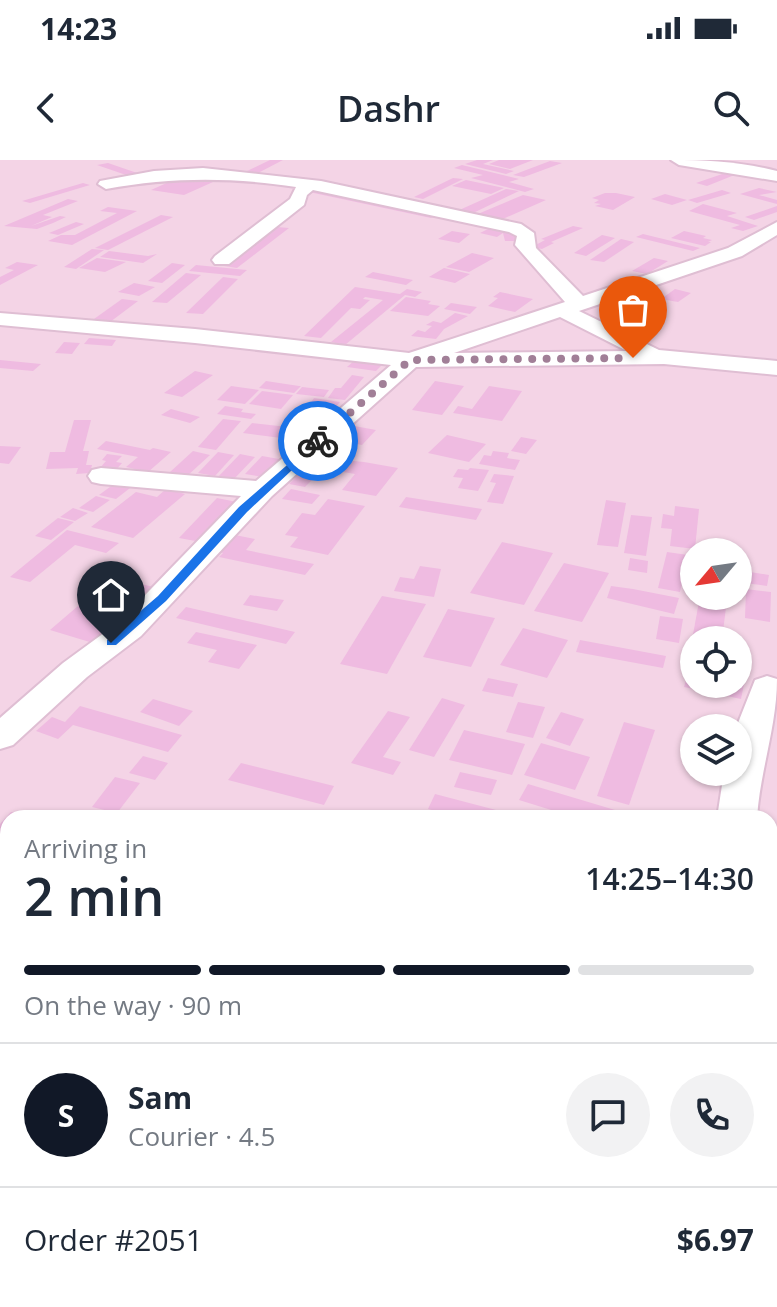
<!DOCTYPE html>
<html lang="en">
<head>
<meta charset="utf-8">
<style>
	body { margin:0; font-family:"Open Sans",sans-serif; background:#f2f2f3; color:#1f2937; height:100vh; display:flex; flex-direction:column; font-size:30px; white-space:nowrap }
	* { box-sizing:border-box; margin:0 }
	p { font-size:26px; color:#747a83 }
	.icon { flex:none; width:44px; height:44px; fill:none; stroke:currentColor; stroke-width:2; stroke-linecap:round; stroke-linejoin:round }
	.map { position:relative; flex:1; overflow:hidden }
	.details { position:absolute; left:0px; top:650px; width:778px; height:498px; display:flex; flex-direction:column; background:#fff; border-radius:24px 24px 0 0; box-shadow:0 2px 6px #0004 }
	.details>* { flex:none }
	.needle { width:52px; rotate:241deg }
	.tools { position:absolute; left:680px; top:378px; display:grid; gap:16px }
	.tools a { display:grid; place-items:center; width:72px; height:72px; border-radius:50%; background:#fff; box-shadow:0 2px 6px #0004; font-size:40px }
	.pin { position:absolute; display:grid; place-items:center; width:68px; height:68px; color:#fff; margin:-82px -34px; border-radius:50% 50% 50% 0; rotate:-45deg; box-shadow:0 0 8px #0007 }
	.pin .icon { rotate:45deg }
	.courier { position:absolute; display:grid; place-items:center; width:80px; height:80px; margin:-40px; border:6px solid #1a73e8; border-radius:50%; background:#fff; color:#222; box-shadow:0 2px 10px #0007 }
	.headline em { font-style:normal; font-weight:600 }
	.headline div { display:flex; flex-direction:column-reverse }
	.headline { display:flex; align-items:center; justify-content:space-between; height:136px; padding:0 24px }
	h1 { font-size:52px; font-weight:600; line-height:60px }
	.bar { display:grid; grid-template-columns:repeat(4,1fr); gap:12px 8px; align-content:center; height:96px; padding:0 24px }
	.bar i { height:10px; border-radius:6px; background:#e0e1e3 }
	.bar .current { background:#111827 }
	.bar p { grid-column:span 4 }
	.line { display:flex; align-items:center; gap:20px; padding:0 24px; border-top:2px solid #e0e1e3 }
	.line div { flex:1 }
	.round { display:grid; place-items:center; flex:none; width:84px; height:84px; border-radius:42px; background:#f2f2f3 }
	.status { display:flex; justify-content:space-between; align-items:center; height:56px; padding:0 40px; background:#fff; direction:ltr }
	.status svg { height:22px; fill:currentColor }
	header { display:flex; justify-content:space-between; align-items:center; height:104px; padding:0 24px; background:#fff; font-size:36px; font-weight:600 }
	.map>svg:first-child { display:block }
	.residential { fill:#f4d4e6; fill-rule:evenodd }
	.building { fill:#efbbe1 }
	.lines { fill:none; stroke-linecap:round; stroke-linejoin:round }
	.minor-casing { stroke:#dfbed3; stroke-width:4 }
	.minor { fill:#fff; fill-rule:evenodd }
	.route { fill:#1a73e8 }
	.done { stroke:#a17f97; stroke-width:8; stroke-dasharray:0 14.4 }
</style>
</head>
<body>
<div class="status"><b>14:23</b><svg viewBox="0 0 49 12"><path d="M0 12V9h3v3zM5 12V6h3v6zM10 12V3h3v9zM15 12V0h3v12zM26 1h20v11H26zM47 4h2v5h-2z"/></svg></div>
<header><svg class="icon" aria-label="back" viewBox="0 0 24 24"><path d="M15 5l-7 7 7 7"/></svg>Dashr<svg class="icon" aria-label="search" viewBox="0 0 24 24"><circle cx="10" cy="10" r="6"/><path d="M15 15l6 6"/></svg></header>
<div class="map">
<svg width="777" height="1147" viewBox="0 0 777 1147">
	<rect width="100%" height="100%" fill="#fbe2ef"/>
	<path class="residential" d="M0,0H777V1147H0ZM694,392H738V436H694ZM694,480H738V524H694ZM694,568H738V612H694ZM8,658H770V1140H8Z"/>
	<g class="building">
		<path d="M270,0H283L258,13L247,11Z"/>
		<path d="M477,0H493L483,4L514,11L506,14L465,4Z"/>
		<path d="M499,0H533L510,9L489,4Z"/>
		<path d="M550,1L562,3L524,17L513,15Z"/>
		<path d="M108,3L140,14L129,16L97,5Z"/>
		<path d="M462,5L519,19L509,22L534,29L525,32L471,18L483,15L454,8Z"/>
		<path d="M728,12L747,16H732L707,26L696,23Z"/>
		<path d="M180,17L213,22L184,35L151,30Z"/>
		<path d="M453,18L463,19L423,39L414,37Z"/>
		<path d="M466,20L504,28L491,34L452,26Z"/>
		<path d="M83,23L90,25L30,43L22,41Z"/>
		<path d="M317,28L439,54L431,58L309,32Z"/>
		<path d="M759,28L777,32L759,35L777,40V44L740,34Z"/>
		<path d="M506,29L519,31L469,55L455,52Z"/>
		<path d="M722,30L731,33L697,43L688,40Z"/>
		<path d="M605,33H616L635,37L613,50L595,46L601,44L594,43L599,40L592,38Z"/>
		<path d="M665,34L687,40L672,45L651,39Z"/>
		<path d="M523,35L546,40L496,62L473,56Z"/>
		<path d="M68,39L78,41L43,55L52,57L31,66L60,56L66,57L53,63L37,69L4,66Z"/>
		<path d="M703,44L737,53L727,56L758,66L743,71L731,68L740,65L689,51Z"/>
		<path d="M777,46V52L754,60L745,57Z"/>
		<path d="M108,47L137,51L72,85L48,81L61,75H75L117,53L100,51Z"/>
		<path d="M161,55L173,57L108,90L95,88Z"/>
		<path d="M76,62L84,64L58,75L49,73Z"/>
		<path d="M573,66L583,68L551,82L554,83L542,89L532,87L545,80L541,79Z"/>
		<path d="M277,67L289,68L237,108L224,106Z"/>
		<path d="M492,67L516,72L518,81H505L503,73L497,77L480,73Z"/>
		<path d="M452,71L470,74L459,83L438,79Z"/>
		<path d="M684,71L706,76L703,78L712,80L708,82H711L705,86L671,78Z"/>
		<path d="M643,74L700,88L693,91L636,77Z"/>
		<path d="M602,75L615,78L586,96L574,93Z"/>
		<path d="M621,79L634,82L604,102L590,100Z"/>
		<path d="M92,89L104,90L76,109L64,107Z"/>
		<path d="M109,91L148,96L157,94L143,103L100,97Z"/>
		<path d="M472,93L494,98L469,112L446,107Z"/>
		<path d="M97,98L126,102L105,112L79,108Z"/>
		<path d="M654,98L668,101L647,114L632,111Z"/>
		<path d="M17,102L38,105L0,125V117L14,110L5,108Z"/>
		<path d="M172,103L185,105L162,123L148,121Z"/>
		<path d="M196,105L247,110L240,116L189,111Z"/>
		<path d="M444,108L470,114L455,123L429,117Z"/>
		<path d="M373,112L413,120L406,125L365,117Z"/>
		<path d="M186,113L201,115L167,143L152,142Z"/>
		<path d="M223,117L238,119L203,154L186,153Z"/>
		<path d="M134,123L155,127L139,136L118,132Z"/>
		<path d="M355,127L400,134L407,129L422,132L415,137L405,135L345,185L331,182L383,140L365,137L363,139L370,140L360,149L351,148L321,178L304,176Z"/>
		<path d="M675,129L691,133L678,142L661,139Z"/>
		<path d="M500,132L533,139L515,152L488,146L498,138L493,137Z"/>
		<path d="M406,137L431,141L428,144L440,146L428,156L390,151Z"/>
		<path d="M122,139L138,141L110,162L94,159Z"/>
		<path d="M451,143L477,147L470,154L444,149Z"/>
		<path d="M455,153L468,156L444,169L436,179L411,176L418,170L425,172L432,166L426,165L433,161L441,163Z"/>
		<path d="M89,178L116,180L112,186L84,184Z"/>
		<path d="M64,182L80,183L72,194L55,193Z"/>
		<path d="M0,200L41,204L33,211L0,208Z"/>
		<path d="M354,201L382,205L376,211L347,207Z"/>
		<path d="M195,211L213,215L182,237L164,233Z"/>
		<path d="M352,215L364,217L345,240L328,238L335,228H341Z"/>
		<path d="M266,221L299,226H301L294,233L259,228Z"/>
		<path d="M435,221L464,226L442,255L412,250Z"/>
		<path d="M231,226L259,230L245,244L217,240Z"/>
		<path d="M489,226L522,231L502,261L453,253L458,246L472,249Z"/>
		<path d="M302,227L329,230L324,237L296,234Z"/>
		<path d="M262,231L293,235L281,249L249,244Z"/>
		<path d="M314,238L340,242L329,255L304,252Z"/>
		<path d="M225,246L243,249L241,252L256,254L251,259L217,254Z"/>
		<path d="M171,249L200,257L190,263L161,255Z"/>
		<path d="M223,259L241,261L216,290L198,287Z"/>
		<path d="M74,260H91L83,291H89L86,305H92L90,313L76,314L78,308L46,309L50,292H65Z"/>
		<path d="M252,263L297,268L289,279L243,273Z"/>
		<path d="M349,265L376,270L362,285L335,280Z"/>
		<path d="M447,275L486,284L469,302L428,293Z"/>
		<path d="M521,277L537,280L526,294L511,291Z"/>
		<path d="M106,281L150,290L153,288L171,292L148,312L126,307L138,297L97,289Z"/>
		<path d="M330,283L347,287L329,304L312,300Z"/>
		<path d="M0,286L21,287L9,304L0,303Z"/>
		<path d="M193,291L210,295L187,316L169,313Z"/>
		<path d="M493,291L509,293L507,298L520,300L515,310L479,304L484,295L491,296Z"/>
		<path d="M218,292L234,295L215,316L198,313Z"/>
		<path d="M107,294L122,296L116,302L122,303L115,311L99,309L106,301L102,300Z"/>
		<path d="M240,294L255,297L232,321L217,318Z"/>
		<path d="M262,296L279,299L263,317L245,314Z"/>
		<path d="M353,301L364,302L398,308L376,336L342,330L355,314L343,312Z"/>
		<path d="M470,308L489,310L478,331L458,328L463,318L453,317L458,309L468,310Z"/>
		<path d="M299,314L315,317L305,327L289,324Z"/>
		<path d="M494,314L514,316L503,344L487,342L496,323L490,322Z"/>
		<path d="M114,324L130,328L116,339L99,335Z"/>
		<path d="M166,329L185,334L133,378L91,367L136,332L157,337Z"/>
		<path d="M291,329L320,335L312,344L282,339Z"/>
		<path d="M96,336L110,340L93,352L79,348Z"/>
		<path d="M406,337L482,349L476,360L399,347Z"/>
		<path d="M217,338L237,342L201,382L179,378Z"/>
		<path d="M328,339L365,346L328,395L290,387L298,377L285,375L302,353L315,355Z"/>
		<path d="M606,340L626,343L618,387L597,385Z"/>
		<path d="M675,346L699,349L695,389L670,386L672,369L661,368L663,354L674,356Z"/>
		<path d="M73,348L88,353L75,361L60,357Z"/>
		<path d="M631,355L652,357L646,396L624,393Z"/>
		<path d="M58,358L74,362L51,380L35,376Z"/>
		<path d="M67,370L119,383L106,393L75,385L30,422L10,417Z"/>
		<path d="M235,375L255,379L246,390L314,404L305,415L219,397L223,393L219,392Z"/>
		<path d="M502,382L553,393L524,445L470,433Z"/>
		<path d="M667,392L688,395L680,432L658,428Z"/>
		<path d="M630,398L648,401L647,413L628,410Z"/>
		<path d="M564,403L609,413L582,462L534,451Z"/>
		<path d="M420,406L441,409L434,437L394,431L400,417L414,419Z"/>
		<path d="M738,410L769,415L767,426L738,422Z"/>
		<path d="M141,424L158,428L135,451L86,439L98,428L129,436Z"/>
		<path d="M611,426L633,429L679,438L674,454L607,438Z"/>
		<path d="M746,429L771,432L770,462L745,458Z"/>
		<path d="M250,435L284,440L277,451L243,445Z"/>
		<path d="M382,436L426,444L387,514L340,504Z"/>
		<path d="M700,436L727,439L722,480H692Z"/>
		<path d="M78,446L120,458L93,483L50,470Z"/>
		<path d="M186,447L295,472L286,484L176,458Z"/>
		<path d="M448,449L495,458L471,507L423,497Z"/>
		<path d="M660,456L683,459L679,483L656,479Z"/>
		<path d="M523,468L568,480L547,518L500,505Z"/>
		<path d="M196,472L257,485L239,509L208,502L217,490L187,483Z"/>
		<path d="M580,480L666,496L663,508L576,492Z"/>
		<path d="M693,494L694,524H738V503L748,505L741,539L684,527Z"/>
		<path d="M488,518L518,524L513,537L482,531Z"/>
		<path d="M442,538L465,545L434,597L409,590Z"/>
		<path d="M153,539L193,551L179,566L140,552Z"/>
		<path d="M518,542L545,547L533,578L506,572Z"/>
		<path d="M80,546L182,575L168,592L73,565L58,579L36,571L52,557L65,562Z"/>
		<path d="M388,551L410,557L383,597L401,602L393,615L351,603Z"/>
		<path d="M561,552L584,559L570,586L546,578Z"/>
		<path d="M624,562L655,570L629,645L597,636Z"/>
		<path d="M464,570L525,584L512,615L449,600Z"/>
		<path d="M541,583L590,597L575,630L524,615Z"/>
		<path d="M143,596L168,603L155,620L129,613Z"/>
		<path d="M241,603L334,626L324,645L228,620Z"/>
		<path d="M460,612L497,620L491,635L454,627Z"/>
		<path d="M115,617L140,623L117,653L92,647Z"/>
		<path d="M528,624L615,650L611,658H577L519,640Z"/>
		<path d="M435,634L496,650L492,658H461L428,649Z"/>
		<path d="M11,652L30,657L8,658V678L0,675V664Z"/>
		<path d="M0,698L8,701V729L0,726Z"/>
		<path d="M770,852L777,853V917L770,915Z"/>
		<path d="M770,1027L777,1029V1058L770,1056Z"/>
		<path d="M770,1069L777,1071V1147H762V1140H770Z"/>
		<path d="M557,1140H604L601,1147H554Z"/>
		<path d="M666,1140H710L709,1147H665Z"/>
	</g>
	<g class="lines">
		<g class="minor-casing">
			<g id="minor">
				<path d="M671,0C708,0 742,2 777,11V21L679,5Z"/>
				<path d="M203,8L321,21L521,64L534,73L536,88L583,136L728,88L777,62V75L742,96L579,151L659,190L777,201V215L664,204L416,207L272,336L141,476L87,517L13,585L0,589V558L63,503L119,462L241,336L101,324L92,322L88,316L92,310L101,308L256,321L391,205L195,183L0,165V153L195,169L409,193L565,142L515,85L517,76L509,72L313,30L307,35L304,45L229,104H215L212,100L215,96L290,39L296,27C231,17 171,17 106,29L98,24L100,21L154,11ZM560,157L627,191L454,193Z"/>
				<path d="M767,516L777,519C777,566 760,611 757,658H717L724,612H738V568H736L755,520Z"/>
				<path d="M8,988V1042L0,1045V991Z"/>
				<path d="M605,1140H661L659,1147H603Z"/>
			</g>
		</g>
		<use href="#minor" class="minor"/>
	</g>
	<path class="route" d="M318,278L321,283L247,352L166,441L116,485H107V480L158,436L239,347Z"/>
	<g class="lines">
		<path class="done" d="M318,281L410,200L633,198"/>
	</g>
</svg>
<div class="tools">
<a><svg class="needle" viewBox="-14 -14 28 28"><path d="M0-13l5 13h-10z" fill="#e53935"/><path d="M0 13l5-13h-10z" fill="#747a83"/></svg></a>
<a><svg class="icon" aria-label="locate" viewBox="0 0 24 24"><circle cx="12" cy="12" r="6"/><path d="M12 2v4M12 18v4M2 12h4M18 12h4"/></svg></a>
<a><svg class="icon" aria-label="layers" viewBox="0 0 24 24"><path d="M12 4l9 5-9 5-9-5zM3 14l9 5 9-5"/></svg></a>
</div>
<div class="pin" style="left:633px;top:198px;background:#ea580c"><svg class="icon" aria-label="bag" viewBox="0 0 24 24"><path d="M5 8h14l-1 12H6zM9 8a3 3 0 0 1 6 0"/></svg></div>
<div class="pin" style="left:111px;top:483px;background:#1f2937"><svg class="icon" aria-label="home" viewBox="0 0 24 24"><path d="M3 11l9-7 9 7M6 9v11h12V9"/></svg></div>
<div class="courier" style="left:318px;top:281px"><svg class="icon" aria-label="bike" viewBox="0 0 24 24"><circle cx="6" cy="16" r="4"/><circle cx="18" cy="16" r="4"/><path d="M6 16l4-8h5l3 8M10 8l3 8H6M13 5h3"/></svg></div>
<section class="details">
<div class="headline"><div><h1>2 min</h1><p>Arriving in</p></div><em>14:25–14:30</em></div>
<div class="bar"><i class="current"></i><i class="current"></i><i class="current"></i><i></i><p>On the way · 90 m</p></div>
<div class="line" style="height:144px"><b class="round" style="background:#111827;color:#fff">S</b><div><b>Sam</b><p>Courier · 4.5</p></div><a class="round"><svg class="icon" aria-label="chat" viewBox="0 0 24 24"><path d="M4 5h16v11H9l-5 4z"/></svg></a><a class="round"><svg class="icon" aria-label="phone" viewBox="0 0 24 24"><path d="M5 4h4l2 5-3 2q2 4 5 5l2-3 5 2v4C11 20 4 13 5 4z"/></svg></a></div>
<div class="line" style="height:104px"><div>Order #2051</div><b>$6.97</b></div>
</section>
</div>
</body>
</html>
